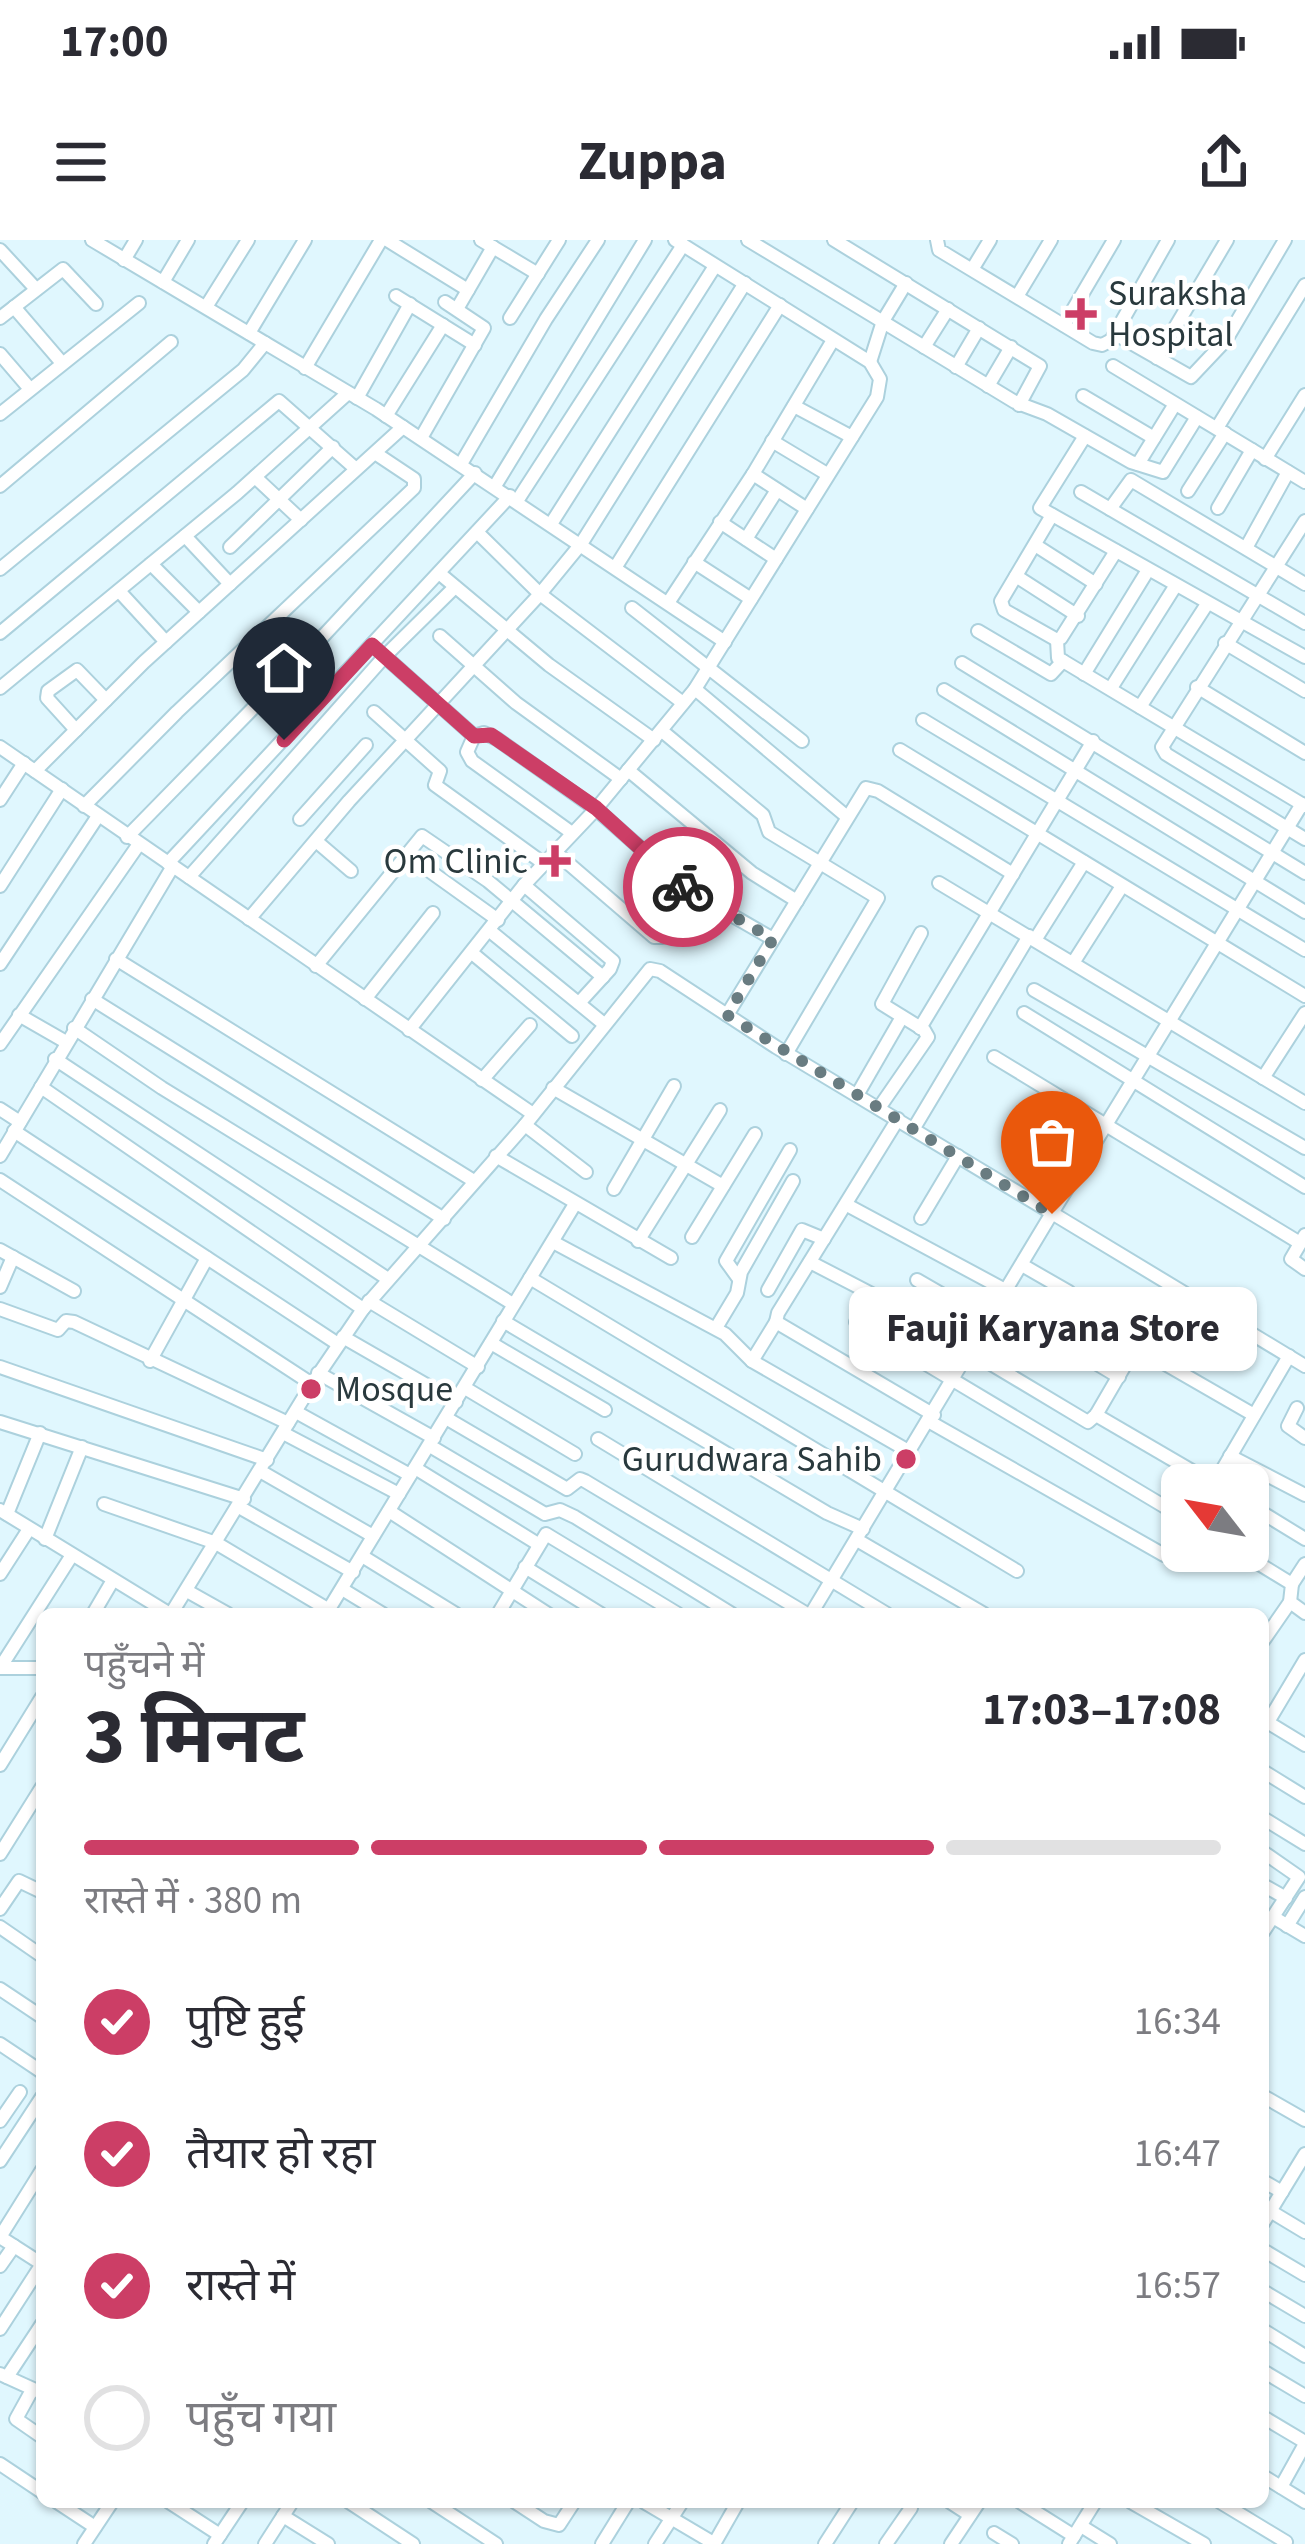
<!DOCTYPE html>
<html lang="hi">
<head>
<meta charset="utf-8">
<style>
	body { margin:0; font-family:"Source Sans 3","Noto Sans Devanagari",sans-serif; background:#f2f2f3; color:#2b2b33; height:100vh; display:flex; flex-direction:column; font-size:45px; white-space:nowrap }
	* { box-sizing:border-box; margin:0 }
	p { font-size:39px; color:#7c7c81 }
	.icon { flex:none; width:66px; height:66px; fill:none; stroke:currentColor; stroke-width:2; stroke-linecap:round; stroke-linejoin:round }
	.map { position:relative; flex:1; overflow:hidden }
	.details { position:absolute; left:36px; top:1368px; width:1233px; height:900px; display:flex; flex-direction:column; background:#fff; border-radius:18px; box-shadow:0 3px 9px #0004 }
	.details>* { flex:none }
	.needle { width:78px; rotate:301deg }
	.controls { position:absolute; left:1161px; top:1224px; display:grid; gap:24px }
	.controls a { display:grid; place-items:center; width:108px; height:108px; border-radius:18px; background:#fff; box-shadow:0 3px 9px #0004; font-size:60px }
	.pin { position:absolute; display:grid; place-items:center; width:102px; height:102px; color:#fff; margin:-123px -51px; border-radius:50% 50% 50% 0; rotate:-45deg; box-shadow:0 0 12px #0007 }
	.pin .icon { rotate:45deg }
	.courier { position:absolute; display:grid; place-items:center; width:120px; height:120px; margin:-60px; border:9px solid #cc3e66; border-radius:50%; background:#fff; color:#222; box-shadow:0 3px 15px #0007 }
	.bubble { position:absolute; height:84px; border-radius:18px; background:#fff; box-shadow:0 3px 9px #0004; font-size:39px; font-weight:700; line-height:84px; text-align:center }
	.summary em { font-style:normal; font-weight:700 }
	.summary div { display:flex; flex-direction:column-reverse }
	.summary { display:flex; align-items:center; justify-content:space-between; height:204px; padding:0 48px }
	h1 { font-size:78px; font-weight:700; line-height:90px }
	.bar { display:grid; grid-template-columns:repeat(4,1fr); gap:18px 12px; align-content:center; height:144px; padding:0 48px }
	.bar i { height:15px; border-radius:9px; background:#e1e1e2 }
	.bar .on { background:#cc3e66 }
	.bar p { grid-column:span 4 }
	ol { padding:0 48px; list-style:none }
	li { display:flex; align-items:center; gap:36px; height:132px }
	li p { margin-inline-start:auto }
	li .icon { padding:12px; border-radius:50%; background:#cc3e66; color:#fff; stroke-width:4 }
	li:last-child { color:#7c7c81 }
	li i { width:66px; height:66px; border:6px solid #e1e1e2; border-radius:50% }
	.status { display:flex; justify-content:space-between; align-items:center; height:84px; padding:0 60px; background:#fff; direction:ltr }
	.status svg { height:33px; fill:currentColor }
	header { display:flex; justify-content:space-between; align-items:center; height:156px; padding:0 48px; background:#fff; font-size:54px; font-weight:700 }
	.map>svg:first-child { display:block }
	.lines { fill:none; stroke-linecap:round; stroke-linejoin:round }
	.minor-casing { stroke:#acd1dd; stroke-width:16 }
	.minor { stroke:#fff; stroke-width:12 }
	.done { stroke:#697c81; stroke-width:12; stroke-dasharray:0 21.6 }
	.route { stroke:#cc3e66; stroke-width:15 }
	.poi-dot { fill:#cc3e66; stroke:#fff; stroke-width:4.5 }
	.labels { text-anchor:middle; dominant-baseline:central; stroke-width:9; stroke-linejoin:round; paint-order:stroke }
	.poi-label { font-size:36px; fill:#29393d; stroke:#fff; text-anchor:start }
</style>
</head>
<body>
<div class="status"><b>17:00</b><svg viewBox="0 0 49 12"><path d="M0 12V9h3v3zM5 12V6h3v6zM10 12V3h3v9zM15 12V0h3v12zM26 1h20v11H26zM47 4h2v5h-2z"/></svg></div>
<header><svg class="icon" aria-label="menu" viewBox="0 0 24 24"><path d="M4 6h16M4 12h16M4 18h16"/></svg>Zuppa<svg class="icon" aria-label="share" viewBox="0 0 24 24"><path d="M12 15V3M7 8l5-5 5 5M5 13v7h14v-7"/></svg></header>
<div class="map">
<svg width="1305" height="2304" viewBox="0 0 1305 2304">
	<rect width="100%" height="100%" fill="#e0f7fe"/>
	<g class="lines">
		<g class="minor-casing">
			<g id="minor">
				<path d="M92,0L376,169L725,402"/>
				<path d="M387,0L468,50"/>
				<path d="M481,0L538,34"/>
				<path d="M748,0L1015,162L1047,174L1131,222L1163,232L1197,177"/>
				<path d="M834,0L1040,126L1019,165"/>
				<path d="M937,0L939,10L1093,103L1102,105L1119,96L1191,137L1226,100L1285,0"/>
				<path d="M0,10L36,49"/>
				<path d="M124,20L136,0"/>
				<path d="M973,28L990,0"/>
				<path d="M163,42L188,0"/>
				<path d="M1018,55L1051,0"/>
				<path d="M396,56L475,105"/>
				<path d="M14,67L62,123"/>
				<path d="M206,67L248,0"/>
				<path d="M457,69L493,7"/>
				<path d="M0,78L63,29L96,64"/>
				<path d="M510,78L559,0"/>
				<path d="M1064,85L1114,0"/>
				<path d="M249,93L305,0"/>
				<path d="M1113,97L1168,0"/>
				<path d="M924,107L948,69"/>
				<path d="M0,114L30,149"/>
				<path d="M1157,118L1227,0"/>
				<path d="M870,122L883,81L906,43"/>
				<path d="M1113,126L1305,242"/>
				<path d="M956,127L979,88"/>
				<path d="M305,128L381,0"/>
				<path d="M988,146L1011,107"/>
				<path d="M1083,156L1154,198"/>
				<path d="M357,158L410,64"/>
				<path d="M794,166L852,197"/>
				<path d="M0,174L139,63"/>
				<path d="M386,176L443,85"/>
				<path d="M1217,188L1305,45"/>
				<path d="M1085,196L1040,268L1305,417"/>
				<path d="M421,198L484,88L445,62"/>
				<path d="M772,201L827,234"/>
				<path d="M1265,219L1305,155"/>
				<path d="M461,224L546,79L598,0"/>
				<path d="M1138,224L1175,164"/>
				<path d="M753,234L807,269"/>
				<path d="M255,237L301,280"/>
				<path d="M0,246L171,102"/>
				<path d="M495,246L645,0"/>
				<path d="M1188,251L1225,193"/>
				<path d="M1081,252L1305,383"/>
				<path d="M517,261L683,5"/>
				<path d="M1218,268L1252,210"/>
				<path d="M1110,269L1131,240L1305,344"/>
				<path d="M1052,275L1001,361L1004,370L1057,400L1061,398L1116,311"/>
				<path d="M1305,281L1162,507L1166,514L1305,599"/>
				<path d="M720,282L776,319"/>
				<path d="M551,284L715,26"/>
				<path d="M477,292L540,354L683,463"/>
				<path d="M185,296L230,344"/>
				<path d="M746,299L777,250"/>
				<path d="M1035,305L1096,344"/>
				<path d="M230,307L333,207"/>
				<path d="M1246,308L1288,232"/>
				<path d="M694,322L751,359"/>
				<path d="M151,324L199,372"/>
				<path d="M615,328L780,65"/>
				<path d="M0,329L243,130L265,103"/>
				<path d="M439,333L549,425L654,500"/>
				<path d="M1016,336L1078,376"/>
				<path d="M119,351L166,402"/>
				<path d="M668,363L753,234L833,100"/>
				<path d="M632,368L802,501"/>
				<path d="M978,391L1051,434L1063,421"/>
				<path d="M0,393L279,161L356,229"/>
				<path d="M440,396L516,463L621,539"/>
				<path d="M1057,400L1058,418L1305,566"/>
				<path d="M1225,403L1305,451"/>
				<path d="M382,414L474,496L467,512L472,521L572,593"/>
				<path d="M962,423L1305,633"/>
				<path d="M1084,434L1148,330"/>
				<path d="M1197,447L1305,513"/>
				<path d="M0,448L237,253L348,153"/>
				<path d="M1111,448L1176,345"/>
				<path d="M695,449L846,576"/>
				<path d="M944,450L1305,672"/>
				<path d="M1140,467L1207,364"/>
				<path d="M374,472L440,531L435,545L543,623"/>
				<path d="M923,480L1305,710"/>
				<path d="M76,490L47,458L48,451L77,430L106,460"/>
				<path d="M662,491L763,575L769,592L878,658L786,814"/>
				<path d="M474,496L484,493L497,499L596,569L688,650L773,699"/>
				<path d="M0,507L533,874"/>
				<path d="M900,510L1305,756"/>
				<path d="M628,530L752,633L797,661"/>
				<path d="M35,531L144,422L403,187"/>
				<path d="M0,560L24,523"/>
				<path d="M1302,564L1052,973L1305,1126"/>
				<path d="M84,566L177,472L414,248V239L375,213"/>
				<path d="M300,579L366,505"/>
				<path d="M127,597L313,407L475,233"/>
				<path d="M316,601L351,631"/>
				<path d="M554,611L654,697H663L700,659"/>
				<path d="M406,614L498,680"/>
				<path d="M168,623L510,256"/>
				<path d="M189,637L385,416L455,347"/>
				<path d="M939,643L1305,863"/>
				<path d="M524,645L613,721L610,729L579,763"/>
				<path d="M0,646L62,549"/>
				<path d="M249,679L349,561L540,354L581,304L745,43"/>
				<path d="M490,691L604,784"/>
				<path d="M1035,700L1084,622"/>
				<path d="M472,713L572,796"/>
				<path d="M116,719L474,941"/>
				<path d="M1073,723L1122,646"/>
				<path d="M0,724L98,576"/>
				<path d="M316,726L422,596L488,641L603,737"/>
				<path d="M1034,750L1305,908"/>
				<path d="M92,759L444,979"/>
				<path d="M365,759L433,673"/>
				<path d="M1024,773L1305,947"/>
				<path d="M19,775L66,802"/>
				<path d="M727,775L866,548L878,551L1013,634"/>
				<path d="M74,788L162,848L513,1064"/>
				<path d="M920,788L1093,501"/>
				<path d="M409,790L524,645L596,569L695,449L877,157L880,139L870,122L675,0"/>
				<path d="M0,804L139,604"/>
				<path d="M994,817L1300,1003"/>
				<path d="M55,819L388,1039"/>
				<path d="M1263,838L1305,773"/>
				<path d="M482,840L530,785"/>
				<path d="M41,847L363,1069"/>
				<path d="M553,848L723,946"/>
				<path d="M857,855L902,777"/>
				<path d="M879,868L928,797L924,790L882,764L921,693"/>
				<path d="M0,869L20,882"/>
				<path d="M898,879L778,1073L776,1082L934,1175"/>
				<path d="M525,885L586,932"/>
				<path d="M914,888L1029,696"/>
				<path d="M14,891L338,1104"/>
				<path d="M0,916L173,626"/>
				<path d="M496,916L671,1018"/>
				<path d="M0,940L312,1144"/>
				<path d="M614,949L674,846"/>
				<path d="M847,965L1007,1051"/>
				<path d="M921,978L958,916"/>
				<path d="M1305,995L1291,1019L1305,1029"/>
				<path d="M692,997L755,894"/>
				<path d="M638,1001L720,870"/>
				<path d="M553,1002L725,1094L752,1121L910,1212"/>
				<path d="M0,1010L74,1051"/>
				<path d="M810,1022L891,1064L1088,1182L1096,1175L1171,1046"/>
				<path d="M1022,1025L1069,1052"/>
				<path d="M530,1038L1017,1331"/>
				<path d="M739,1039L726,1021L790,910"/>
				<path d="M917,1040L988,1081"/>
				<path d="M0,1047L13,1017"/>
				<path d="M768,1050L802,990L824,999"/>
				<path d="M369,1061L478,1127"/>
				<path d="M999,1065L1119,1137"/>
				<path d="M0,1069L58,1090L66,1081L74,1082L288,1183"/>
				<path d="M503,1081L827,1273L863,1289"/>
				<path d="M856,1082L1182,1277"/>
				<path d="M716,1088L737,1053L741,1032L793,941"/>
				<path d="M343,1097L456,1162"/>
				<path d="M491,1103L605,1170"/>
				<path d="M1136,1107L1254,1175"/>
				<path d="M150,1121L207,1018"/>
				<path d="M752,1121L776,1082"/>
				<path d="M0,1127L267,1220"/>
				<path d="M318,1133L434,1198"/>
				<path d="M1182,1133L1219,1074"/>
				<path d="M465,1148L575,1214"/>
				<path d="M1297,1168L1288,1186L1305,1198"/>
				<path d="M296,1172L410,1235"/>
				<path d="M1096,1175L1216,1245"/>
				<path d="M446,1178L567,1249L580,1239L585,1241L807,1374"/>
				<path d="M0,1182L244,1259"/>
				<path d="M930,1182L1164,1315"/>
				<path d="M283,1193L399,1254"/>
				<path d="M598,1199L887,1374"/>
				<path d="M430,1206L545,1274L560,1270L575,1277L732,1374"/>
				<path d="M1230,1216L1305,1255"/>
				<path d="M415,1228L538,1304"/>
				<path d="M260,1231L373,1296"/>
				<path d="M1214,1244L1289,1116"/>
				<path d="M104,1264L216,1303L329,1370"/>
				<path d="M1248,1264L1305,1299"/>
				<path d="M239,1267L353,1332"/>
				<path d="M0,1270L170,1374"/>
				<path d="M389,1271L548,1374"/>
				<path d="M7,1274L40,1193"/>
				<path d="M45,1299L82,1207"/>
				<path d="M857,1300L984,1374"/>
				<path d="M1238,1311L1292,1344L1290,1362L1305,1373"/>
				<path d="M362,1316L456,1374"/>
				<path d="M525,1327L601,1374"/>
				<path d="M0,1334L29,1289"/>
				<path d="M1292,1344L1305,1324"/>
				<path d="M342,1349L383,1374"/>
				<path d="M187,1351L228,1374"/>
				<path d="M93,1374L113,1340"/>
				<path d="M171,1374L312,1144L363,1069L525,885L650,729L660,731L776,807L1052,973L811,1374"/>
				<path d="M326,1374L575,964"/>
				<path d="M498,1374L546,1294L678,1374"/>
				<path d="M1263,1401L1290,1362"/>
				<path d="M0,1428L72,1315"/>
				<path d="M0,1428H42"/>
				<path d="M1264,1480L1305,1505"/>
				<path d="M1268,1482L1305,1420"/>
				<path d="M0,1525L42,1457"/>
				<path d="M1263,1531L1305,1557"/>
				<path d="M1263,1578L1305,1604"/>
				<path d="M1263,1612L1299,1637L1263,1692"/>
				<path d="M0,1614L42,1547"/>
				<path d="M1263,1645L1286,1658"/>
				<path d="M0,1669L19,1641L42,1652"/>
				<path d="M1273,1677L1305,1696"/>
				<path d="M1287,1686L1305,1657"/>
				<path d="M0,1687L42,1716"/>
				<path d="M0,1749L42,1777"/>
				<path d="M0,1804L42,1832"/>
				<path d="M1263,1856L1305,1880"/>
				<path d="M0,1881L20,1852"/>
				<path d="M0,1921L42,1857"/>
				<path d="M1263,1941L1282,1952"/>
				<path d="M1270,1971L1305,1992"/>
				<path d="M1263,1983L1305,1914"/>
				<path d="M0,1997L42,1930"/>
				<path d="M0,1997L14,2006L0,2026"/>
				<path d="M14,2006L42,2024"/>
				<path d="M1263,2010L1305,2035"/>
				<path d="M1263,2051L1305,2076"/>
				<path d="M0,2089L42,2024"/>
				<path d="M1263,2090L1305,2116"/>
				<path d="M1263,2131L1305,2156"/>
				<path d="M0,2134L42,2153"/>
				<path d="M7,2137L42,2084"/>
				<path d="M32,2150L16,2179L42,2197"/>
				<path d="M1263,2177L1305,2202"/>
				<path d="M0,2224L42,2252"/>
				<path d="M1263,2236L1305,2262"/>
				<path d="M1281,2247L1305,2204"/>
				<path d="M57,2262L95,2287"/>
				<path d="M169,2262L220,2295"/>
				<path d="M349,2262L413,2304"/>
				<path d="M432,2262L496,2304"/>
				<path d="M515,2262L544,2281L559,2285L574,2262"/>
				<path d="M644,2262L715,2304"/>
				<path d="M950,2262L970,2275"/>
				<path d="M1020,2262L1074,2296"/>
				<path d="M1131,2262L1204,2304"/>
				<path d="M1220,2262L1286,2302"/>
				<path d="M283,2276L328,2304"/>
				<path d="M1081,2286L1110,2304"/>
				<path d="M994,2293L1012,2304"/>
				<path d="M84,2304L112,2262"/>
				<path d="M214,2304L242,2262"/>
				<path d="M265,2304L292,2262"/>
				<path d="M602,2304L628,2262"/>
				<path d="M655,2304L682,2262"/>
				<path d="M714,2304L738,2262"/>
				<path d="M825,2304L852,2262"/>
				<path d="M886,2304L911,2268"/>
				<path d="M951,2304L979,2262"/>
				<path d="M1069,2304L1095,2262"/>
			</g>
		</g>
		<use href="#minor" class="minor"/>
	</g>
	<g class="lines">
		<path class="done" d="M683,647L773,699L727,775L1052,974"/>
		<path class="route" d="M284,500L372,405L474,496L491,495L596,568L683,647"/>
	</g>
	<g class="poi-dot">
		<path d="M1075 56h12v12h12v12h-12v12h-12v-12h-12v-12h12z"/>
		<path d="M549 603h12v12h12v12h-12v12h-12v-12h-12v-12h12z"/>
		<circle cx="311" cy="1149" r="12"/>
		<circle cx="906" cy="1219" r="12"/>
	</g>
	<g class="labels">
		<g class="poi-label">
			<text x="1108" y="53">Suraksha<tspan x="1108" dy="41">Hospital</tspan></text>
			<text x="528" y="621" text-anchor="end">Om Clinic</text>
			<text x="335" y="1149">Mosque</text>
			<text x="882" y="1219" text-anchor="end">Gurudwara Sahib</text>
		</g>
	</g>
</svg>
<div class="controls">
<a><svg class="needle" viewBox="-14 -14 28 28"><path d="M0-13l5 13h-10z" fill="#e53935"/><path d="M0 13l5-13h-10z" fill="#7c7c81"/></svg></a>
</div>
<div class="pin" style="left:1052px;top:974px;background:#ea580c"><svg class="icon" aria-label="bag" viewBox="0 0 24 24"><path d="M5 8h14l-1 12H6zM9 8a3 3 0 0 1 6 0"/></svg></div>
<div class="pin" style="left:284px;top:500px;background:#1f2937"><svg class="icon" aria-label="home" viewBox="0 0 24 24"><path d="M3 11l9-7 9 7M6 9v11h12V9"/></svg></div>
<div class="courier" style="left:683px;top:647px"><svg class="icon" aria-label="bike" viewBox="0 0 24 24"><circle cx="6" cy="16" r="4"/><circle cx="18" cy="16" r="4"/><path d="M6 16l4-8h5l3 8M10 8l3 8H6M13 5h3"/></svg></div>
<div class="bubble" style="left:849px;top:1047px;width:408px">Fauji Karyana Store</div>
<section class="details">
<div class="summary"><div><h1>3 मिनट</h1><p>पहुँचने में</p></div><em>17:03–17:08</em></div>
<div class="bar"><i class="on"></i><i class="on"></i><i class="on"></i><i></i><p>रास्ते में · 380 m</p></div>
<ol>
<li><svg class="icon" aria-label="check" viewBox="0 0 24 24"><path d="M5 12l5 5 9-10"/></svg>पुष्टि हुई<p>16:34</p></li>
<li><svg class="icon" aria-label="check" viewBox="0 0 24 24"><path d="M5 12l5 5 9-10"/></svg>तैयार हो रहा<p>16:47</p></li>
<li><svg class="icon" aria-label="check" viewBox="0 0 24 24"><path d="M5 12l5 5 9-10"/></svg>रास्ते में<p>16:57</p></li>
<li><i></i>पहुँच गया</li>
</ol>
</section>
</div>
</body>
</html>
